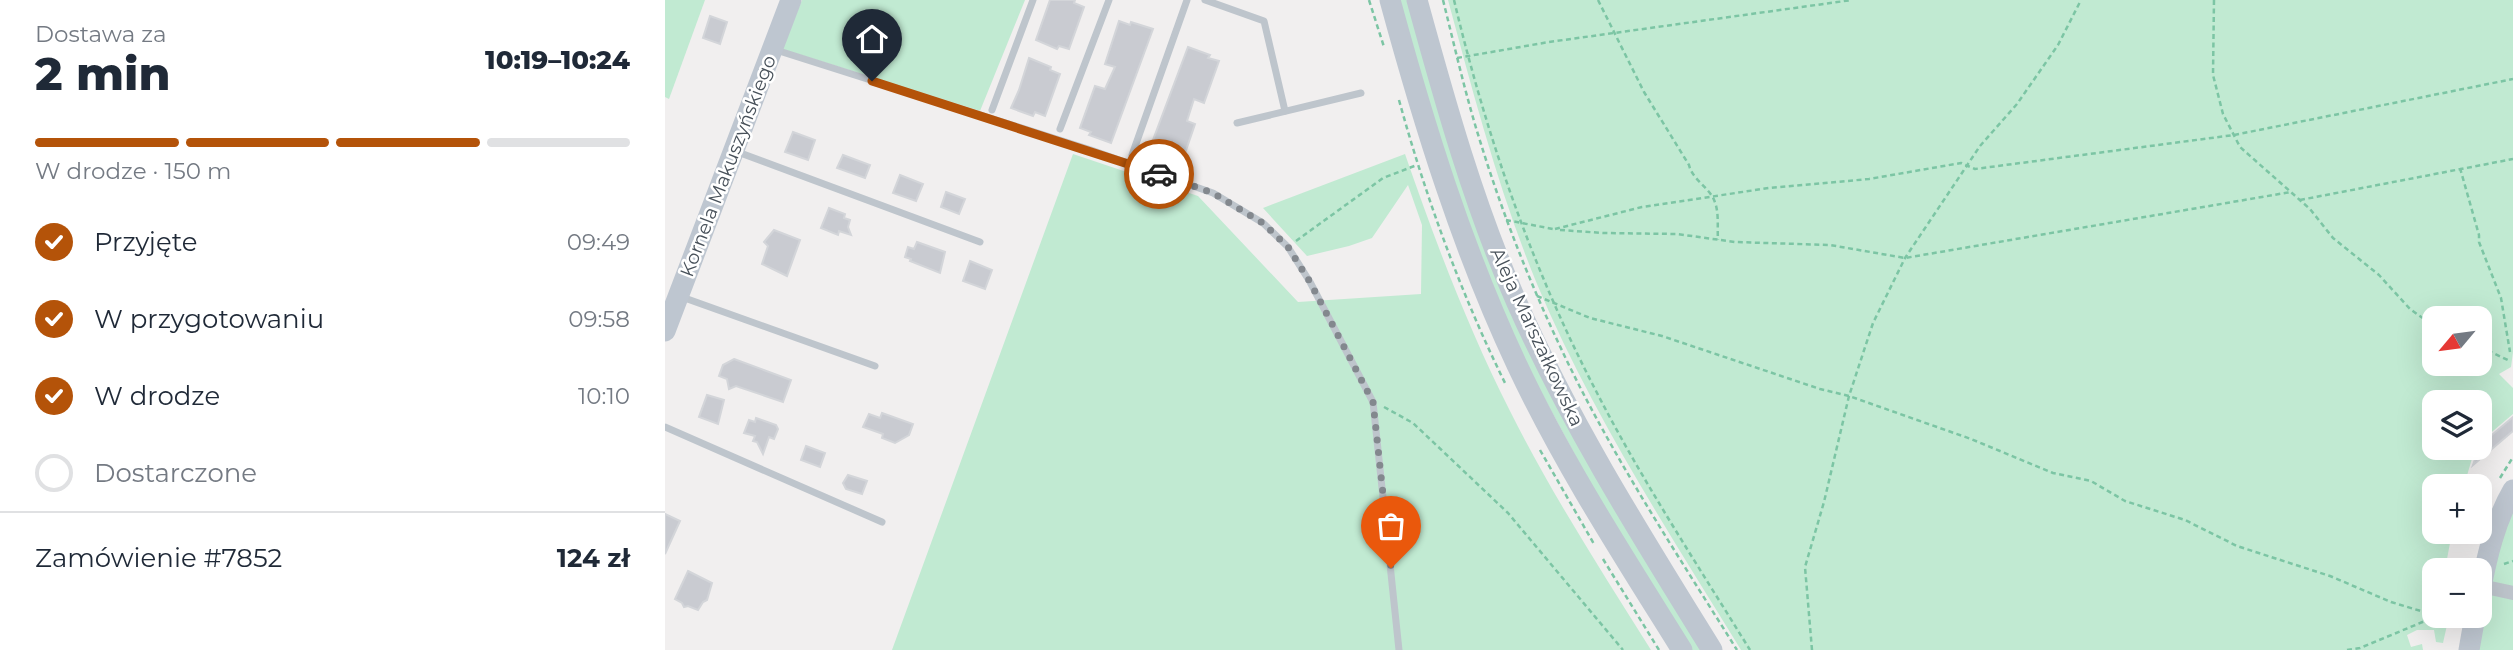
<!DOCTYPE html>
<html lang="pl">
<head>
<meta charset="utf-8">
<style>
	body { margin:0; font-family:Montserrat,sans-serif; background:#f6f6f7; color:#1f2937; height:100vh; display:flex; flex-direction:column; font-size:26px; white-space:nowrap }
	* { box-sizing:border-box; margin:0 }
	p { font-size:23px; color:#747a83 }
	.icon { flex:none; width:38px; height:38px; fill:none; stroke:currentColor; stroke-width:2; stroke-linecap:round; stroke-linejoin:round }
	.map { position:relative; flex:1; overflow:hidden }
	.details { display:flex; flex-direction:column; background:#fff; width:665px }
	.details>* { flex:none }
	.needle { width:46px; rotate:241deg }
	.controls { position:absolute; left:1757px; top:306px; display:grid; gap:14px }
	.controls a { display:grid; place-items:center; width:70px; height:70px; border-radius:14px; background:#fff; box-shadow:0 7px 28px #0002; font-size:35px }
	.pin { position:absolute; display:grid; place-items:center; width:60px; height:60px; color:#fff; margin:-72px -30px; border-radius:50% 50% 50% 0; rotate:-45deg; box-shadow:0 0 7px #0007 }
	.pin .icon { rotate:45deg }
	.courier { position:absolute; display:grid; place-items:center; width:70px; height:70px; margin:-35px; border:5px solid #b45309; border-radius:50%; background:#fff; color:#222; box-shadow:0 2px 9px #0007 }
	.head em { font-style:normal; font-weight:800 }
	.head div { display:flex; flex-direction:column-reverse }
	.head { display:flex; align-items:center; justify-content:space-between; height:119px; padding:0 35px }
	h1 { font-size:46px; font-weight:800; line-height:52px }
	.bar { display:grid; grid-template-columns:repeat(4,1fr); gap:10px 7px; align-content:center; height:84px; padding:0 35px }
	.bar i { height:9px; border-radius:5px; background:#e0e1e3 }
	.bar .active { background:#b45309 }
	.bar p { grid-column:span 4 }
	.line { display:flex; align-items:center; gap:18px; padding:0 35px; border-top:2px solid #e0e1e3 }
	.line div { flex:1 }
	ol { padding:0 35px; list-style:none }
	li { display:flex; align-items:center; gap:21px; height:77px }
	li p { margin-inline-start:auto }
	li .icon { padding:7px; border-radius:50%; background:#b45309; color:#fff; stroke-width:4 }
	li:last-child { color:#747a83 }
	li i { width:38px; height:38px; border:4px solid #e0e1e3; border-radius:50% }
	main { display:flex; flex:1; min-height:0 }
	.map>svg:first-child { display:block }
	.green { fill:#c1ead2; fill-rule:evenodd }
	.building { fill:#c9cbd1; stroke:#d3d5d9; stroke-width:2 }
	.lines { fill:none; stroke-linecap:round; stroke-linejoin:round }
	.path { stroke:#7cc5a4; stroke-width:2.5; stroke-dasharray:5 3.5; stroke-linecap:butt }
	.lane { stroke:#bec5cc; stroke-width:7 }
	.street { stroke:#bec5cc; stroke-width:14 }
	.secondary { stroke:#bec6d0; stroke-width:21 }
	.done { stroke:#83888e; stroke-width:7; stroke-dasharray:0 12.6 }
	.route { stroke:#b45309; stroke-width:9 }
	.labels { text-anchor:middle; dominant-baseline:central; stroke-width:5; stroke-linejoin:round; paint-order:stroke }
	.street-label { font-size:19px; fill:#48515a; stroke:#fff }
</style>
</head>
<body>
<main>
<section class="details">
<div class="head"><div><h1>2 min</h1><p>Dostawa za</p></div><em>10:19–10:24</em></div>
<div class="bar"><i class="active"></i><i class="active"></i><i class="active"></i><i></i><p>W drodze · 150 m</p></div>
<ol>
<li><svg class="icon" aria-label="check" viewBox="0 0 24 24"><path d="M5 12l5 5 9-10"/></svg>Przyjęte<p>09:49</p></li>
<li><svg class="icon" aria-label="check" viewBox="0 0 24 24"><path d="M5 12l5 5 9-10"/></svg>W przygotowaniu<p>09:58</p></li>
<li><svg class="icon" aria-label="check" viewBox="0 0 24 24"><path d="M5 12l5 5 9-10"/></svg>W drodze<p>10:10</p></li>
<li><i></i>Dostarczone</li>
</ol>
<div class="line" style="height:91px"><div>Zamówienie #7852</div><b>124 zł</b></div>
</section>
<div class="map">
<svg width="1848" height="650" viewBox="0 0 1848 650">
	<rect width="100%" height="100%" fill="#f1efef"/>
	<g class="green">
		<path d="M0,0H40L4,99L0,97Z"/>
		<path d="M137,0H360L315,111L117,49Z"/>
		<path d="M732,0H744L798,184L1039,650H1025L952,533L854,351L789,193Z"/>
		<path d="M783,0H1848V352L1846,367L1834,374L1848,388V414L1815,442V402H1769V448H1810L1799,486H1769V532H1787L1780,570H1769V590L1767,589L1762,603L1769,605V616H1784L1778,643L1771,642L1769,630H1752L1742,635L1746,647L1757,644L1758,650H1076C1003,531 926,413 872,284C834,192 809,96 783,0ZM1769,318H1815V364H1769Z"/>
		<path d="M408,154L533,196L633,302L756,294L757,225L743,185L707,238L684,246L642,256L598,208L740,154C770,241 803,328 845,411C886,493 937,572 986,650H227Z"/>
		<path d="M1848,510V589L1825,584L1833,550Z"/>
		<path d="M1822,593L1848,599V650H1811Z"/>
	</g>
	<g class="building">
		<path d="M385,0H410L409,3L419,7L404,49L394,46L392,49L371,40Z"/>
		<path d="M45,16L62,22L55,44L38,38Z"/>
		<path d="M454,21L465,25L466,22L488,29L446,143L424,135L426,132L415,128L430,86L440,89L450,67L440,64Z"/>
		<path d="M523,47L545,55L543,58L554,61L539,103L529,99L522,121L530,124L516,165L505,161L504,165L482,156Z"/>
		<path d="M364,58L386,67L385,70L395,74L380,116L370,112L368,116L346,108L354,90Z"/>
		<path d="M128,132L150,140L143,160L120,152Z"/>
		<path d="M178,155L205,165L200,178L172,168Z"/>
		<path d="M235,175L258,184L251,201L228,193Z"/>
		<path d="M281,192L300,199L294,214L276,207Z"/>
		<path d="M164,208L180,214L179,218L185,220L183,227L186,235L174,231L173,235L156,228Z"/>
		<path d="M109,230L135,240L122,276L97,264L103,246L99,242Z"/>
		<path d="M252,242L280,252L275,273L245,261L246,259L240,257L243,247L249,249Z"/>
		<path d="M305,261L327,270L320,289L298,281Z"/>
		<path d="M69,359L126,380L118,402L71,386L64,389L62,379L54,376L58,365Z"/>
		<path d="M42,395L59,400L53,424L34,417Z"/>
		<path d="M217,413L248,424L244,435L230,443L217,438L218,434L198,427L204,414L215,418Z"/>
		<path d="M1848,417V431L1808,465L1815,445Z"/>
		<path d="M91,418L111,425L113,429L109,439L104,437L98,454L92,442L88,441L90,436L79,433L84,420L90,422Z"/>
		<path d="M141,446L160,453L155,467L136,460Z"/>
		<path d="M183,475L202,481L197,494L181,489L178,483Z"/>
		<path d="M0,514L15,521L0,554Z"/>
		<path d="M23,571L47,583L42,600L38,602L33,610L23,606L19,607L17,603L10,599Z"/>
	</g>
	<g class="lines">
		<g class="path">
			<path d="M704,0L719,47"/>
			<path d="M778,0C790,48 801,97 816,144C837,212 863,278 893,342C943,450 1009,549 1072,650"/>
			<path d="M789,0C821,134 866,266 930,389C976,479 1032,564 1085,650"/>
			<path d="M933,0L979,92L1024,165C1027,178 1040,185 1047,196C1055,209 1052,225 1053,240"/>
			<path d="M1549,0L1548,75L1558,114L1575,147L1645,209L1668,238L1714,275L1745,309L1769,326"/>
			<path d="M792,58L884,42L1187,0"/>
			<path d="M734,100C761,198 796,294 841,385"/>
			<path d="M1795,168L1814,235V242L1836,298L1845,352"/>
			<path d="M1635,200L1848,159"/>
			<path d="M841,220L888,229"/>
			<path d="M890,229L977,207L1104,188L1204,179L1296,163L1310,169L1569,135L1848,79"/>
			<path d="M895,230L938,233L1012,234L1070,242L1165,245L1240,258L1626,192"/>
			<path d="M631,241L718,178L752,165"/>
			<path d="M872,296L925,318L997,336L1155,389L1184,396L1306,439L1388,473L1426,481L1460,501L1520,520L1572,546L1665,576L1726,602L1769,615"/>
			<path d="M1815,347L1845,361"/>
			<path d="M719,407L748,423L843,513L958,650"/>
			<path d="M875,450L929,544"/>
			<path d="M1835,478L1848,457"/>
			<path d="M938,559L994,650"/>
			<path d="M1839,564L1848,561"/>
			<path d="M1147,650L1140,567L1159,502L1184,396L1208,323L1240,258L1315,146L1352,104L1393,45L1416,0"/>
			<path d="M1682,650L1695,648L1772,616"/>
		</g>
		<g class="lane">
			<path d="M540,0L599,21L620,111"/>
			<path d="M111,50L426,150L548,193L598,223L623,247L645,282L708,402L734,650"/>
			<path d="M327,110L368,0"/>
			<path d="M572,123L696,93"/>
			<path d="M395,129L444,0"/>
			<path d="M70,151L315,242"/>
			<path d="M467,155L522,0"/>
			<path d="M14,296L210,366"/>
			<path d="M0,427L217,522"/>
		</g>
		<path class="street" d="M1816,586L1848,593"/>
		<g class="secondary">
			<path d="M725,0C759,125 797,248 852,365C899,465 959,557 1017,650"/>
			<path d="M752,0C780,102 809,206 852,303C906,425 977,537 1047,650"/>
			<path d="M0,331L126,0"/>
			<path d="M1815,592C1822,556 1830,521 1848,490"/>
			<path d="M1804,650L1810,616"/>
		</g>
	</g>
	<g class="lines">
		<path class="done" d="M494,174L548,193L598,223L623,247L645,282L708,402L726,568"/>
		<path class="route" d="M207,81L494,174"/>
	</g>
	<g class="labels">
		<g class="street-label">
			<text transform="translate(63 166) rotate(-69)">Kornela Makuszyńskiego</text>
			<text transform="translate(872 337) rotate(65)">Aleja Marszałkowska</text>
		</g>
	</g>
</svg>
<div class="controls">
<a><svg class="needle" viewBox="-14 -14 28 28"><path d="M0-13l5 13h-10z" fill="#e53935"/><path d="M0 13l5-13h-10z" fill="#747a83"/></svg></a>
<a><svg class="icon" aria-label="layers" viewBox="0 0 24 24"><path d="M12 4l9 5-9 5-9-5zM3 14l9 5 9-5"/></svg></a>
<a>+</a>
<a>−</a>
</div>
<div class="pin" style="left:726px;top:568px;background:#ea580c"><svg class="icon" aria-label="bag" viewBox="0 0 24 24"><path d="M5 8h14l-1 12H6zM9 8a3 3 0 0 1 6 0"/></svg></div>
<div class="pin" style="left:207px;top:81px;background:#1f2937"><svg class="icon" aria-label="home" viewBox="0 0 24 24"><path d="M3 11l9-7 9 7M6 9v11h12V9"/></svg></div>
<div class="courier" style="left:494px;top:174px"><svg class="icon" aria-label="car" viewBox="0 0 24 24"><path d="M5 17H2v-5l4-1 3-4h7l3 4 3 1v5h-3M9 17h6M6 11h13"/><circle cx="7" cy="17" r="2"/><circle cx="17" cy="17" r="2"/></svg></div>
</div>
</main>
</body>
</html>
